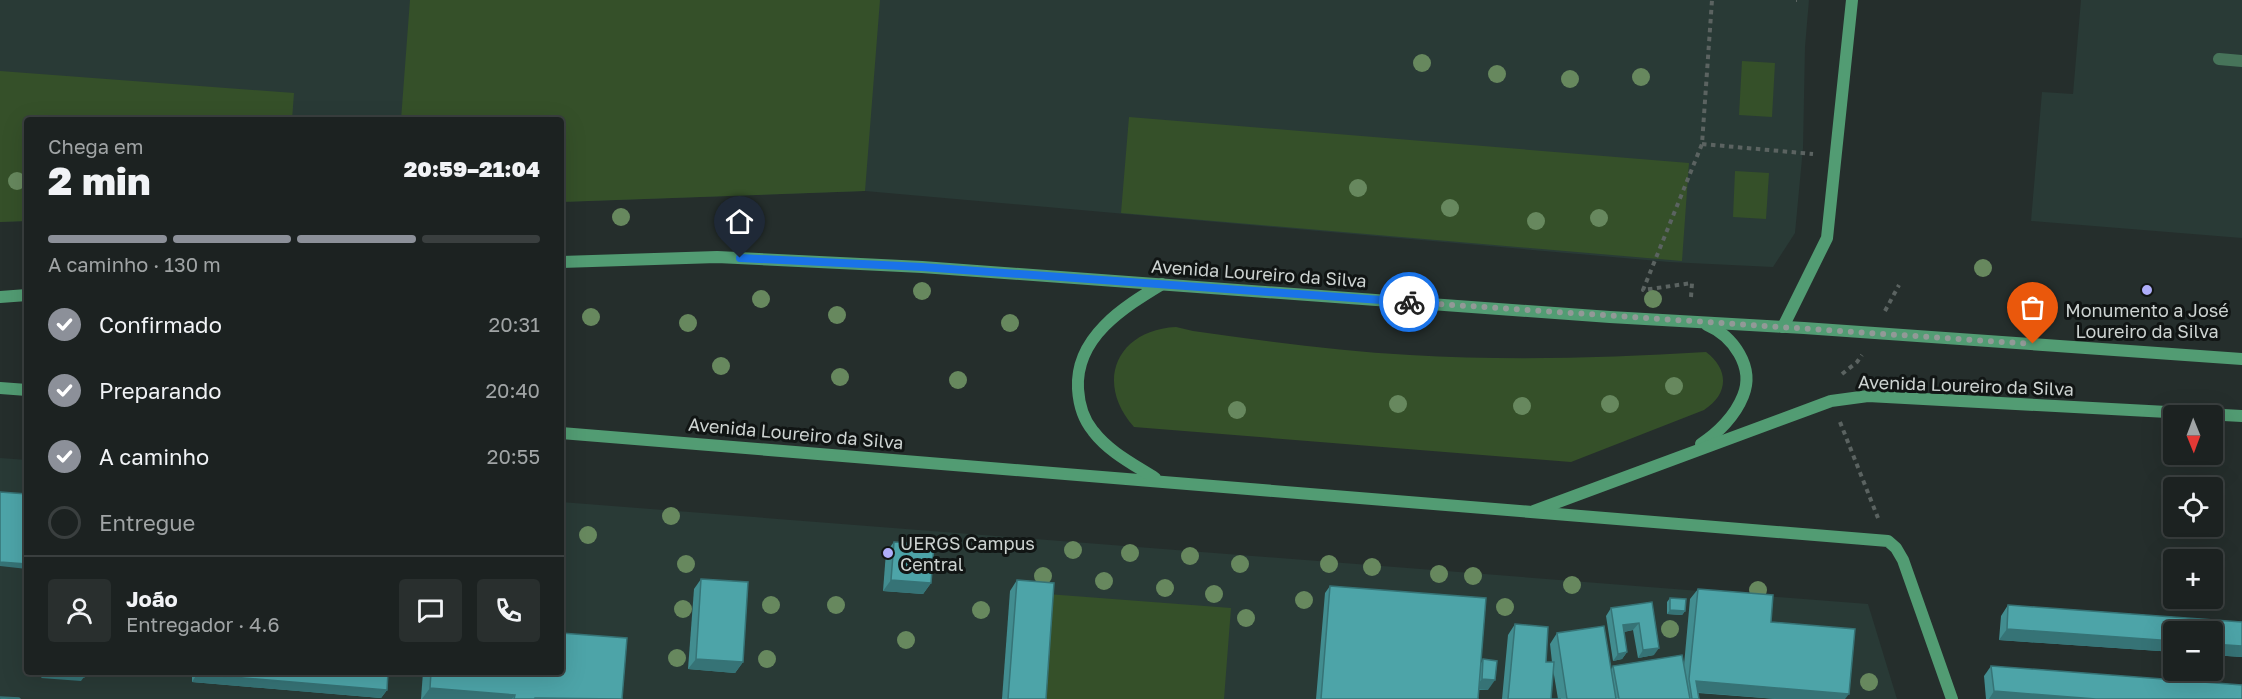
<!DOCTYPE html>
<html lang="pt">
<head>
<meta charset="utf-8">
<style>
	body { margin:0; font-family:"Golos Text",sans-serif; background:#292f2e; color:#f1f3f6; height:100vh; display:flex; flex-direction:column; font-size:22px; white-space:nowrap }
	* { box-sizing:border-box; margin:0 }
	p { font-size:20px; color:#a0a4a5 }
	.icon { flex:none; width:33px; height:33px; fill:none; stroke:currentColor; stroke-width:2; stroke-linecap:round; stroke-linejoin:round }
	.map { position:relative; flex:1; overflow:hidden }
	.details { position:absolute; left:24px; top:117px; width:540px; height:558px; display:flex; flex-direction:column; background:#1c2221; border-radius:6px; box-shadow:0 6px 24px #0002,0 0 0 2px #3a3f3f }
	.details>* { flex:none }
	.needle { width:39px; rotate:179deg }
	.fabs { position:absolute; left:2163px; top:405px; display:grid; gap:12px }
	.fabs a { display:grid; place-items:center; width:60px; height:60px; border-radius:6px; background:#1c2221; box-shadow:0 6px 24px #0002,0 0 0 2px #3a3f3f; font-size:30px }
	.pin { position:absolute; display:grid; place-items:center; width:51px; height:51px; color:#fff; margin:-62px -26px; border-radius:50% 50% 50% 0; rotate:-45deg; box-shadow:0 0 6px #0007 }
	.pin .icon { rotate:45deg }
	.courier { position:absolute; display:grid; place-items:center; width:60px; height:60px; margin:-30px; border:4px solid #1a73e8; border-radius:50%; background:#fff; color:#222; box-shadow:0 2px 8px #0007 }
	.summary em { font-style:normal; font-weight:800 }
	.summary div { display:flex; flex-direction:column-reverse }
	.summary { display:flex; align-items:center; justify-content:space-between; height:102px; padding:0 24px }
	h1 { font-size:39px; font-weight:800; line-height:45px }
	.bar { display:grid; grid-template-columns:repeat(4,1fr); gap:9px 6px; align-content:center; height:72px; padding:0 24px }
	.bar i { height:8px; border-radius:4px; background:#3a3f3f }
	.bar .current { background:#8c9099 }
	.bar p { grid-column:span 4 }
	.line { display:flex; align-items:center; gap:15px; padding:0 24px; border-top:2px solid #3a3f3f }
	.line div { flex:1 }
	.round { display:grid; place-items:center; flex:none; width:63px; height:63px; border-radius:6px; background:#292f2e }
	ol { padding:0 24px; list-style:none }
	li { display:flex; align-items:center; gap:18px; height:66px }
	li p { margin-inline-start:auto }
	li .icon { padding:6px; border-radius:50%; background:#8c9099; color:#fff; stroke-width:4 }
	li:last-child { color:#a0a4a5 }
	li i { width:33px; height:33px; border:3px solid #3a3f3f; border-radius:50% }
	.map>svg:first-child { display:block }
	.built { fill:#293a36 }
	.green { fill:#355029 }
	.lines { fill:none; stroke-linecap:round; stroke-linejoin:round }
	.path { stroke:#5b6361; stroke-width:4; stroke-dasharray:4.5 4.5; stroke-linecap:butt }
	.lane { stroke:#47745a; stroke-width:12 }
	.secondary { stroke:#529c73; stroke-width:12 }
	.tree { fill:#67885e }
	.wall { fill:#428d90; fill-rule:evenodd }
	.shaded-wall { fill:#367376 }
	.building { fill:#4da4a8; stroke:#367376; stroke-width:1.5 }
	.done { stroke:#929997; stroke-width:6; stroke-dasharray:0 10.8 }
	.route { stroke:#1a73e8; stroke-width:8 }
	.poi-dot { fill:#afaefa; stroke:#111514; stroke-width:2 }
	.labels { text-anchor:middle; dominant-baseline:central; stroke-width:6; stroke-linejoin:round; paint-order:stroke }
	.street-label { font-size:18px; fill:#cdd3d1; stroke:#111514 }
	.poi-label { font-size:18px; fill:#cdd3d1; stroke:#111514 }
</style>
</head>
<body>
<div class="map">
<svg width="2242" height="699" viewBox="0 0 2242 699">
	<rect width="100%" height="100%" fill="#252e2c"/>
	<g class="built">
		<path d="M0,0H1809L1805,47L1803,148L1795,233L1773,267L1669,262L865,191L561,202V120H27V221L0,222Z"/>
		<path d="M2081,0H2242V238L2031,221L2042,92L2073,94Z"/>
		<path d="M0,458L27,460V672H561V502L1868,604L1897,699H0Z"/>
	</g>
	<g class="green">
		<path d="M410,0H880L865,191L561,202V120H401Z"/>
		<path d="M1742,61L1775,63L1772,117L1739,115Z"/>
		<path d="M0,71L294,93L292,120H27V221L0,222Z"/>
		<path d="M1129,117L1689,163L1682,261L1121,213Z"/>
		<path d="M1735,171L1769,173L1766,219L1733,217Z"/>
		<path d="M1176,327L1193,331C1265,341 1337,351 1410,355C1509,361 1607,358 1706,352C1730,370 1728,395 1704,410L1571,462L1134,427C1094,382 1117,330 1176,327Z"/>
		<path d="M1047,594L1231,608L1224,699H1039Z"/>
	</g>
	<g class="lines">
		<g class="path">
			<path d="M1796,0H1797"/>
			<path d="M1702,144L1813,154"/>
			<path d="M1691,297L1692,283L1643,290L1702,144L1712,0"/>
			<path d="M1885,311L1899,285"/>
			<path d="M1842,374L1857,362L1862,355"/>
			<path d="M1840,422L1878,518"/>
		</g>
		<path class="lane" d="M2219,59L2242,61"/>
		<g class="secondary">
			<path d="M561,262L717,257L922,267L1610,317L1804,328L2242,359"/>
			<path d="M0,297L27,295"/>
			<path d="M1783,327L1827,238L1852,0"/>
			<path d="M0,388L27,390"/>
			<path d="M561,433L1888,541L1896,548L1903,560L1952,699"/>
			<path d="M1701,444C1718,433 1735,416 1743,396C1755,367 1733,336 1707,325"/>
			<path d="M1155,478C1133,464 1109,452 1093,431C1083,419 1079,405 1078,389C1075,337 1124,307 1162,284"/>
			<path d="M1534,511L1831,401L1868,396L2242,416"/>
		</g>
	</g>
	<g class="tree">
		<circle cx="1422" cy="63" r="9"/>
		<circle cx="1497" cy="74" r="9"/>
		<circle cx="1641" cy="77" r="9"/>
		<circle cx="1570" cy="79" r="9"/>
		<circle cx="17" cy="181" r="9"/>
		<circle cx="1358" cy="188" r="9"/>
		<circle cx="1450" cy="208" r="9"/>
		<circle cx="621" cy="217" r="9"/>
		<circle cx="1599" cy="218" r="9"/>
		<circle cx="1536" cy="221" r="9"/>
		<circle cx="1983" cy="268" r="9"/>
		<circle cx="922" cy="291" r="9"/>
		<circle cx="761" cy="299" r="9"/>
		<circle cx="1653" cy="299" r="9"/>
		<circle cx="837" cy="315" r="9"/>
		<circle cx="591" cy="317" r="9"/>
		<circle cx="688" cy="323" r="9"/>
		<circle cx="1010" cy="323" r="9"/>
		<circle cx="721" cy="366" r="9"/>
		<circle cx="840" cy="377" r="9"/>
		<circle cx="958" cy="380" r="9"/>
		<circle cx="1674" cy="386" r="9"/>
		<circle cx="1398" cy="404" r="9"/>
		<circle cx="1610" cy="404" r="9"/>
		<circle cx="1522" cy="406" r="9"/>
		<circle cx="1237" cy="410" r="9"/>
		<circle cx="671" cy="516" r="9"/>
		<circle cx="588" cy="535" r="9"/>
		<circle cx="1073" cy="550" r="9"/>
		<circle cx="1130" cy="553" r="9"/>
		<circle cx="1190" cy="556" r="9"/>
		<circle cx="686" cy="564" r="9"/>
		<circle cx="1240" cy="564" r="9"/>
		<circle cx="1329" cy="564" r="9"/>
		<circle cx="1372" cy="567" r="9"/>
		<circle cx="1439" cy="574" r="9"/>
		<circle cx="1043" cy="576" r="9"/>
		<circle cx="1473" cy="576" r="9"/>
		<circle cx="1104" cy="581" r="9"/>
		<circle cx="1572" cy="585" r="9"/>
		<circle cx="1165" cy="588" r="9"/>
		<circle cx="1758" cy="590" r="9"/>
		<circle cx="1214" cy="594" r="9"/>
		<circle cx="1304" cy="600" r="9"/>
		<circle cx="771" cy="605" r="9"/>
		<circle cx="836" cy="605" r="9"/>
		<circle cx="1505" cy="607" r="9"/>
		<circle cx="683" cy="609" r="9"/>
		<circle cx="981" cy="610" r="9"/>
		<circle cx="1246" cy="618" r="9"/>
		<circle cx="1670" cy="629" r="9"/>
		<circle cx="906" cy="640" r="9"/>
		<circle cx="677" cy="658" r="9"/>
		<circle cx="767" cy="659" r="9"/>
		<circle cx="1869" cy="682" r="9"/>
	</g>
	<g class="wall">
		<path d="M894,542L931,583L923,594L883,591L886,552Z"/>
		<path d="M701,579L743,662L735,673L688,669L694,589Z"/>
		<path d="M1017,580L1046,699H1002L1010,591Z"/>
		<path d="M1330,586L1481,663L1483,659L1488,690H1479L1478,699H1316L1325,593Z"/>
		<path d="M1698,589L1771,622L1845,699H1777L1698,693L1699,699H1502L1508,635L1515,624L1546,662H1552L1550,644L1557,633L1611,670L1613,666L1684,665L1690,599ZM1553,669L1558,699H1551Z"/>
		<path d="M1670,598L1685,611L1682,615L1667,614V602Z"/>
		<path d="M1652,602L1654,655L1638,658L1633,630L1624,632L1627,652L1622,659L1613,661L1606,616L1611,608Z"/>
		<path d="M2008,605L2242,622V657L2212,655V632H2174V652L1999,640L2001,616Z"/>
		<path d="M1991,666L2242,699H1986L1984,676Z"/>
		<path d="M192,672H388L387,690L381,698L192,682Z"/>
		<path d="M423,672H561L622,699H421Z"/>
	</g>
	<g class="shaded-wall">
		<path d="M0,562L27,564V569L0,566Z"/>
		<path d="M891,580L931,583L923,594L883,591Z"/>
		<path d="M1670,610L1685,611L1682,615L1667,614Z"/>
		<path d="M1639,623L1633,630L1617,633L1623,625Z"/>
		<path d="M2007,629L2174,641V652L1999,640Z"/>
		<path d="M2212,644L2242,646V657L2212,655Z"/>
		<path d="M1659,648L1654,655L1638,658L1643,650Z"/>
		<path d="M1627,652L1622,659L1613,661L1618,654Z"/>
		<path d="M696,659L743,662L735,673L688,669Z"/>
		<path d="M44,674L84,677L81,681L41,678Z"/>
		<path d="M197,674L387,690L381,698L192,682Z"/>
		<path d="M1482,679L1495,680L1488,690L1474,689Z"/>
		<path d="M1696,681L1849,694L1845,699H1777L1691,692Z"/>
		<path d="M430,688L515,695L512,699H422Z"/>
		<path d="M1994,691L2096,699H1989Z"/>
	</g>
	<g class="building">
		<path d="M0,492L27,494V564L0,562Z"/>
		<path d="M894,542L934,545L931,583L891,580Z"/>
		<path d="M701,579L748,582L743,662L696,659Z"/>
		<path d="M1017,580L1054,583L1046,699H1008Z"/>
		<path d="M1330,586L1486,598L1478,699H1321Z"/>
		<path d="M1698,589L1773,595L1771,622L1855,629L1849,694L1696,681L1699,699H1692L1689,679Z"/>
		<path d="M1670,598L1686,599L1685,611L1670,610Z"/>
		<path d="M1652,602L1659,648L1643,650L1639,623L1623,625L1627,652L1618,654L1611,608Z"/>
		<path d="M2008,605L2242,622V646L2212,644V632H2174V641L2007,629Z"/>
		<path d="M1515,624L1548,627L1546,662H1554L1551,699H1561H1508Z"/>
		<path d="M1604,626L1616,699H1567L1557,633Z"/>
		<path d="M561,633L627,638L622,699L535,698L534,699H514L515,695L430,688L431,672H561Z"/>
		<path d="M1682,655L1690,699H1619L1613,666Z"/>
		<path d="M1483,659L1497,661L1495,680L1482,679Z"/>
		<path d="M1991,666L2242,685V699H2096L1994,691Z"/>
		<path d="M44,672H84V677L44,674Z"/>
		<path d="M197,672H388L387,690L197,674Z"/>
		<path d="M0,697L19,698L20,699H0Z"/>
	</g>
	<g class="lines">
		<path class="done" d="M1409,302L2033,344"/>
		<path class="route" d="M740,258L922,267L1409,302"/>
	</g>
	<g class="poi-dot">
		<circle cx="2147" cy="290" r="6"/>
		<circle cx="888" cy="553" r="6"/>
	</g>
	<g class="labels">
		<g class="street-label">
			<text transform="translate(1259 273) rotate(4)">Avenida Loureiro da Silva</text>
			<text transform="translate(1966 385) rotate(2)">Avenida Loureiro da Silva</text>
			<text transform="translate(796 433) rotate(5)">Avenida Loureiro da Silva</text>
		</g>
		<g class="poi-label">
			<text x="2147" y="310">Monumento a José<tspan x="2147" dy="21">Loureiro da Silva</tspan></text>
			<text x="900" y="543" text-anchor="start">UERGS Campus<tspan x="900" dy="21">Central</tspan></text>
		</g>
	</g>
</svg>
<div class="fabs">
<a><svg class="needle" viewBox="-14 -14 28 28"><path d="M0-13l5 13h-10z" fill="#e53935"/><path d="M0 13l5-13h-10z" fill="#a0a4a5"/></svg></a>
<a><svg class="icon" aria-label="locate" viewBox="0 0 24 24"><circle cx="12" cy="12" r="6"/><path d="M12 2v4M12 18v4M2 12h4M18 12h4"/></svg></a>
<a>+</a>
<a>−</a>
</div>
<div class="pin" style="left:2033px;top:344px;background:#ea580c"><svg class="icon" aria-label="bag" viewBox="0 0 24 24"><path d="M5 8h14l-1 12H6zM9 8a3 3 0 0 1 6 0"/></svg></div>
<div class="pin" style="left:740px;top:258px;background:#1f2937"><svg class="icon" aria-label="home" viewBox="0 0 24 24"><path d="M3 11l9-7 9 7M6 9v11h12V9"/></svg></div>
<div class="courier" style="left:1409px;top:302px"><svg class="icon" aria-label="bike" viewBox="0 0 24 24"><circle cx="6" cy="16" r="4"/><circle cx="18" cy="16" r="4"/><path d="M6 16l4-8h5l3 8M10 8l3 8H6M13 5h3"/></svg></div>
<section class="details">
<div class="summary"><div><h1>2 min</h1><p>Chega em</p></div><em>20:59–21:04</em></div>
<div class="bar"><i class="current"></i><i class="current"></i><i class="current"></i><i></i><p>A caminho · 130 m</p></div>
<ol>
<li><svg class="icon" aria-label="check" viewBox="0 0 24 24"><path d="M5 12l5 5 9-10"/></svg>Confirmado<p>20:31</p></li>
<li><svg class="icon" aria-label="check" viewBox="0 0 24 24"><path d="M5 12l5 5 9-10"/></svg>Preparando<p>20:40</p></li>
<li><svg class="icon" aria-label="check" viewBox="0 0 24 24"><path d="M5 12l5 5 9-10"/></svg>A caminho<p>20:55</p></li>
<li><i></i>Entregue</li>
</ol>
<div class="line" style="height:108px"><a class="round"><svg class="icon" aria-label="person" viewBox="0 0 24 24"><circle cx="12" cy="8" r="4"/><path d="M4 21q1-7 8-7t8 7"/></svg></a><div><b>João</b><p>Entregador · 4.6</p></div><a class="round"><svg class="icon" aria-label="chat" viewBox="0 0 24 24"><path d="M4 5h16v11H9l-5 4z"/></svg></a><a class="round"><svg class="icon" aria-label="phone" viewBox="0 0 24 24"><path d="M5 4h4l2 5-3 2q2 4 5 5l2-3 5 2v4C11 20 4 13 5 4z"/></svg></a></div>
</section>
</div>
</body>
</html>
